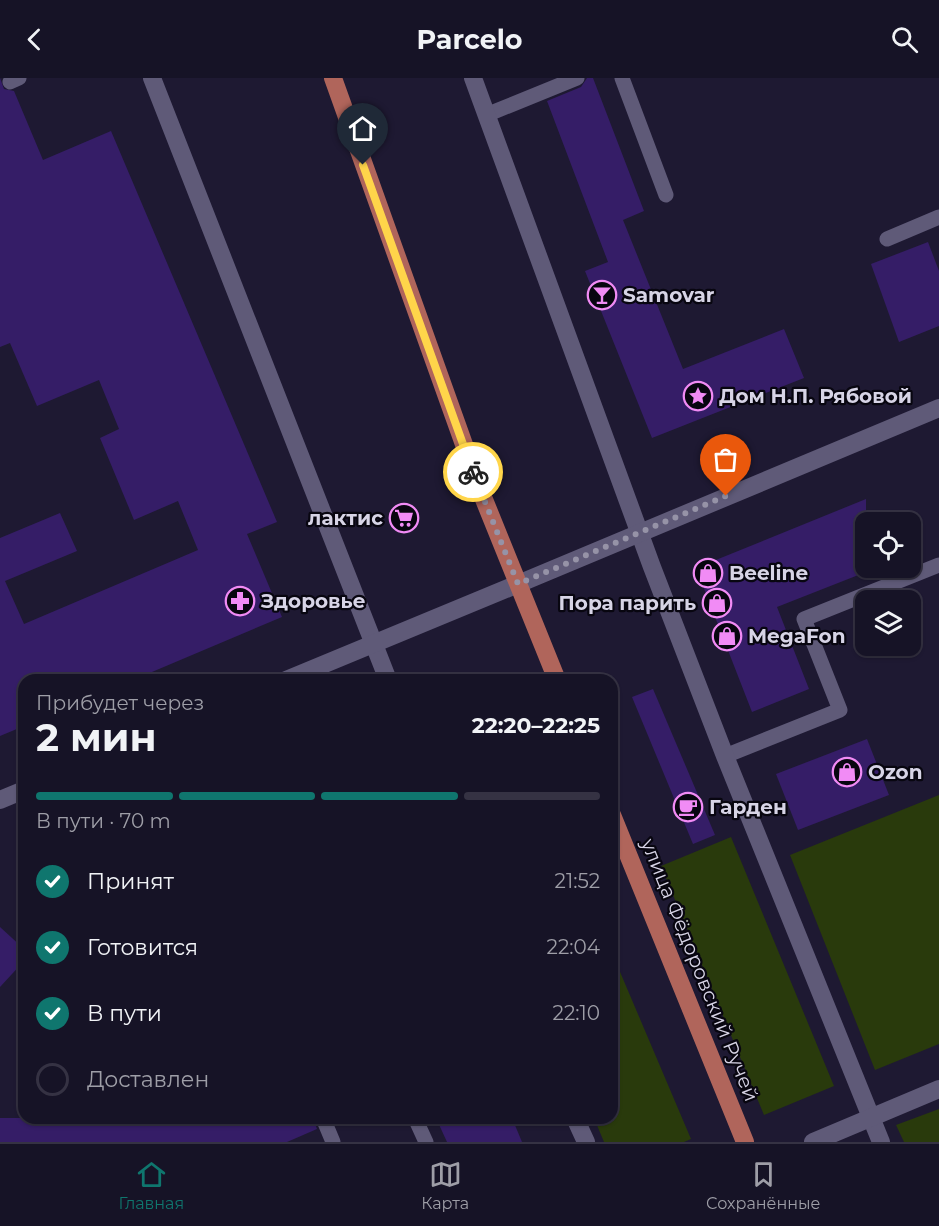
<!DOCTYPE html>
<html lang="ru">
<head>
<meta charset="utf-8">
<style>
	body { margin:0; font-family:Montserrat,sans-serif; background:#1f1c2e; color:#f1f3f6; height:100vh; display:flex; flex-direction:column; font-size:22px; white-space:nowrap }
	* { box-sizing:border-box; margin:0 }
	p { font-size:20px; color:#9e9ea7 }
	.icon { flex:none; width:33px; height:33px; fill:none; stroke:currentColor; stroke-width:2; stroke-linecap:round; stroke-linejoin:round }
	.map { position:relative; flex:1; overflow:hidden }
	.drawer { position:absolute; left:18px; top:596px; width:600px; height:450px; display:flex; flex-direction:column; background:#161326; border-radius:18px; box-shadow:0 2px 4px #0004,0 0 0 2px #353243 }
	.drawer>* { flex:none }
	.fabs { position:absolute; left:855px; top:434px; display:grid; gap:12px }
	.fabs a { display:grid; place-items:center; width:66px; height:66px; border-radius:12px; background:#161326; box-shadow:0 2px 4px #0004,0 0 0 2px #353243; font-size:30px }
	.pin { position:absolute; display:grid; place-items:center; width:51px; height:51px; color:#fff; margin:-62px -26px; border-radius:50% 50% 50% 0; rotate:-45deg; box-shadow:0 0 6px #0007 }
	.pin .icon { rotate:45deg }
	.courier { position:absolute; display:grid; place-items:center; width:60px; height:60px; margin:-30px; border:4px solid #ffd54a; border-radius:50%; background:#fff; color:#222; box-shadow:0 2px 8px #0007 }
	.head em { font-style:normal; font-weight:700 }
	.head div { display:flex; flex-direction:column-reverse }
	.head { display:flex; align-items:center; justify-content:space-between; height:102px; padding:0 18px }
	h1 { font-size:39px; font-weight:700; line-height:45px }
	.bar { display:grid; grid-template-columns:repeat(4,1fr); gap:9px 6px; align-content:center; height:72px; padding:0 18px }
	.bar i { height:8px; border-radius:4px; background:#353243 }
	.bar .current { background:#0f766e }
	.bar p { grid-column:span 4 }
	ol { padding:0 18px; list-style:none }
	li { display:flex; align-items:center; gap:18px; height:66px }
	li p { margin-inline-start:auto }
	li .icon { padding:6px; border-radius:50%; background:#0f766e; color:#fff; stroke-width:4 }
	li:last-child { color:#9e9ea7 }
	li i { width:33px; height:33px; border:3px solid #353243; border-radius:50% }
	header { display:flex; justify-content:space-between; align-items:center; height:78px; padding:0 18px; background:#161326; font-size:27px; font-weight:700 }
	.menu { display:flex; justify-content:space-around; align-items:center; height:84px; border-top:2px solid #353243; background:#161326; font-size:16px; color:#9e9ea7 }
	.menu a { display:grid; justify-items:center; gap:3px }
	.menu .current { color:#0f766e }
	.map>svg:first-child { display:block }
	.green { fill:#293a0c }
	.building { fill:#351d67 }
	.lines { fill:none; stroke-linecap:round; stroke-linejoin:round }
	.service { stroke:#5f5a78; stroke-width:15 }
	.minor { stroke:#5f5a78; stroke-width:18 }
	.tertiary { stroke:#5f5a78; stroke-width:18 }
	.secondary { stroke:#5f5a78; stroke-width:18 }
	.primary { stroke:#b0655b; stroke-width:18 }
	.done { stroke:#9693a7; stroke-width:6; stroke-dasharray:0 10.8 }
	.route { stroke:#ffd54a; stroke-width:8 }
	.labels { text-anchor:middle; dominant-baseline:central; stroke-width:4.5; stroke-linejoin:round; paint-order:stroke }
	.poi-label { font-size:20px; font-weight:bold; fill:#d7d4e6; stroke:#080610; text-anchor:start }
	.street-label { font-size:20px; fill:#d7d4e6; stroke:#080610 }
</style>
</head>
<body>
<header><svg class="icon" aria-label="back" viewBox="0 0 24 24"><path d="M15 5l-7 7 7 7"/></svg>Parcelo<svg class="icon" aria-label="search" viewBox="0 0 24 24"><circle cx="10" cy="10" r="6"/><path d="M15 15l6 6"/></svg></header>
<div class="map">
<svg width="939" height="1064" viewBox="0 0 939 1064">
	<rect width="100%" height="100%" fill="#1e1932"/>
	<g class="green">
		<path d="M939,717V966L875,992L790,777Z"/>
		<path d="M731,759L834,1008L764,1037L661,788Z"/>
		<path d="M612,875L691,1061L684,1064H604L594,1040H612Z"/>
		<path d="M939,1031V1064H904L896,1047Z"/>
	</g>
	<g class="building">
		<path d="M0,0L4,11L14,13L43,82L111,53L277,444L247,456L282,539L133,602H24V648L0,658V460L60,435L77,473L5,503L24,546L198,472L178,423L134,442L100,360L119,351L99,302L37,328L10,265L0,269Z"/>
		<path d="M587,0H593L644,133L623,142L683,291L784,251L804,300L652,360L585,193L608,184L547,23L581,9Z"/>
		<path d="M928,164L939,193V248L899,264L871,186Z"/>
		<path d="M866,421V494L777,529L809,611L752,634L696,490Z"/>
		<path d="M653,611L715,757L693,766L632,619Z"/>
		<path d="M867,661L889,717L798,752L776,696Z"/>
		<path d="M0,849L24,871V883L0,909Z"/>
		<path d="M0,1040H313L317,1051L287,1064H0Z"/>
		<path d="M436,1040H512L522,1064H447Z"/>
	</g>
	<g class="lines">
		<g class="service">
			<path d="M622,0L666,117"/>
			<path d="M10,4L19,0"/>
			<path d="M486,37L577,0"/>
			<path d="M887,161L939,139"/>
			<path d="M725,678L840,632L804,541L939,487"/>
			<path d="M323,1040L333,1064"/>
			<path d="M415,1040L426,1064"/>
		</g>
		<g class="minor">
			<path d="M152,0L388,602"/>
			<path d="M473,0L652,489L725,678L881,1064"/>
			<path d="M575,1040L586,1064"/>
			<path d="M813,1064L939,1011"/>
		</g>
		<g class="tertiary">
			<path d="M286,602L518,506"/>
			<path d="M0,722L24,712"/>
		</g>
		<path class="secondary" d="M518,506L939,330"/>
		<g class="primary">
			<path d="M333,0L481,414L557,602"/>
			<path d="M612,737L745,1064"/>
		</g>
	</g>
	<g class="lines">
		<path class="done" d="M473,394L518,506L726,418"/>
		<path class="route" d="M363,87L473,394"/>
	</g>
	<defs>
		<g id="bar-ring" transform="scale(1.5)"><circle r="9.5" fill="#080610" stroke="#f18bf5" stroke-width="1.5"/><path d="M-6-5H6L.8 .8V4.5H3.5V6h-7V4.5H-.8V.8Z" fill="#f18bf5"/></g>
		<g id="sight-ring" transform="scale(1.5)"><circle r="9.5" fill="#080610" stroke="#f18bf5" stroke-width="1.5"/><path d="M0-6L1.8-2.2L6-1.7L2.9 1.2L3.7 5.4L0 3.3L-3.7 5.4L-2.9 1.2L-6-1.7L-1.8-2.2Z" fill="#f18bf5"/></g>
		<g id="supermarket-ring" transform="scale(1.5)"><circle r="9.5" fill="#080610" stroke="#f18bf5" stroke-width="1.5"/><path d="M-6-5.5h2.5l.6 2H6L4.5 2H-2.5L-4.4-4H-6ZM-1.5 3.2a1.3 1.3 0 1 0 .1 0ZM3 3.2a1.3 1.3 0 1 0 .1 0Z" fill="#f18bf5"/></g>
		<g id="shop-ring" transform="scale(1.5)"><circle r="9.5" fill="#080610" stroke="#f18bf5" stroke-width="1.5"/><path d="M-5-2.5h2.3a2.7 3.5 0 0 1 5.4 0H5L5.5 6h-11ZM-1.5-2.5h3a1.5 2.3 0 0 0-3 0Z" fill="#f18bf5"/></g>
		<g id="pharmacy-ring" transform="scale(1.5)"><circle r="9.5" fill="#080610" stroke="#f18bf5" stroke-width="1.5"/><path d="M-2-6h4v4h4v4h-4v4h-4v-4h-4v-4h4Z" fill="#f18bf5"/></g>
		<g id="cafe-ring" transform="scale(1.5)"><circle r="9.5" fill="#080610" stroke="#f18bf5" stroke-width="1.5"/><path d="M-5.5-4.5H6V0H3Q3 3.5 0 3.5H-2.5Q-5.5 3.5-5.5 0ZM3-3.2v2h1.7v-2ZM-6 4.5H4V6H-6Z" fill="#f18bf5"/></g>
	</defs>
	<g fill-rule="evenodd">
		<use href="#bar-ring" x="602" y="217"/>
		<use href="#sight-ring" x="698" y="318"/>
		<use href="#supermarket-ring" x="404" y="440"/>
		<use href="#shop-ring" x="708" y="495"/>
		<use href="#pharmacy-ring" x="240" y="523"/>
		<use href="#shop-ring" x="717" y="525"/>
		<use href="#shop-ring" x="727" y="558"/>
		<use href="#shop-ring" x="847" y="694"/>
		<use href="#cafe-ring" x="688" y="729"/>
	</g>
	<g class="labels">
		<g class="poi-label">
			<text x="623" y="217">Samovar</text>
			<text x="719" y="318">Дом Н.П. Рябовой</text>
			<text x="383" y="440" text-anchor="end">лактис</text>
			<text x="729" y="495">Beeline</text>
			<text x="261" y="523">Здоровье</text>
			<text x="696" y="525" text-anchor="end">Пора парить</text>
			<text x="748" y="558">MegaFon</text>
			<text x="868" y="694">Ozon</text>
			<text x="709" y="729">Гарден</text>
		</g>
		<g class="street-label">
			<text transform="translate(700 892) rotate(68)">улица Фёдоровский Ручей</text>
		</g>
	</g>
</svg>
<div class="fabs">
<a><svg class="icon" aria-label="locate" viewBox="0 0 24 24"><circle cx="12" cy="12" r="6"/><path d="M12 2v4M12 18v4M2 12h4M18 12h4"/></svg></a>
<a><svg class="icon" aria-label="layers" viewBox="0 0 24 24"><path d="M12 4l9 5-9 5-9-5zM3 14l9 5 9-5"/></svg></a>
</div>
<div class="pin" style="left:726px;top:418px;background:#ea580c"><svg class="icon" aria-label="bag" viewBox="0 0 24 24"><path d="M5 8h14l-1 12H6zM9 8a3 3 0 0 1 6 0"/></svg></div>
<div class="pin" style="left:363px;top:87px;background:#1f2937"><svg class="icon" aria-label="home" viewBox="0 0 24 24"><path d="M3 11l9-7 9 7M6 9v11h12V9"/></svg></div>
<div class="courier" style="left:473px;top:394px"><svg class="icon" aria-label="bike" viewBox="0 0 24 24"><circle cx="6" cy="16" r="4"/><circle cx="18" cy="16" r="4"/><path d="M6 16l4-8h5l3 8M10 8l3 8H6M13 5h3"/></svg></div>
<section class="drawer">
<div class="head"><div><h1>2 мин</h1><p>Прибудет через</p></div><em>22:20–22:25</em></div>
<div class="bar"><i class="current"></i><i class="current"></i><i class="current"></i><i></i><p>В пути · 70 m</p></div>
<ol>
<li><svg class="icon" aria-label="check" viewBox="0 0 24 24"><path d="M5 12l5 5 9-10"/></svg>Принят<p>21:52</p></li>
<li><svg class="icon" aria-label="check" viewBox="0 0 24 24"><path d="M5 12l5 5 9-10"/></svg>Готовится<p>22:04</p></li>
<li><svg class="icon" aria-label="check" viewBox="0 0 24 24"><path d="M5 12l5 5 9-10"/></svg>В пути<p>22:10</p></li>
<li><i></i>Доставлен</li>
</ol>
</section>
</div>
<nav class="menu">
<a class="current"><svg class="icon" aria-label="home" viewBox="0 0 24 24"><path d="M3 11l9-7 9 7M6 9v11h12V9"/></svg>Главная</a>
<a><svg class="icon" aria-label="map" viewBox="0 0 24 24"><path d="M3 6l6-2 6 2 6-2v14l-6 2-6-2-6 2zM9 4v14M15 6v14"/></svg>Карта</a>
<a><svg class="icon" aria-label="saved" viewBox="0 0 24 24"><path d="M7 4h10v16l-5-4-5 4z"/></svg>Сохранённые</a>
</nav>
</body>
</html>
